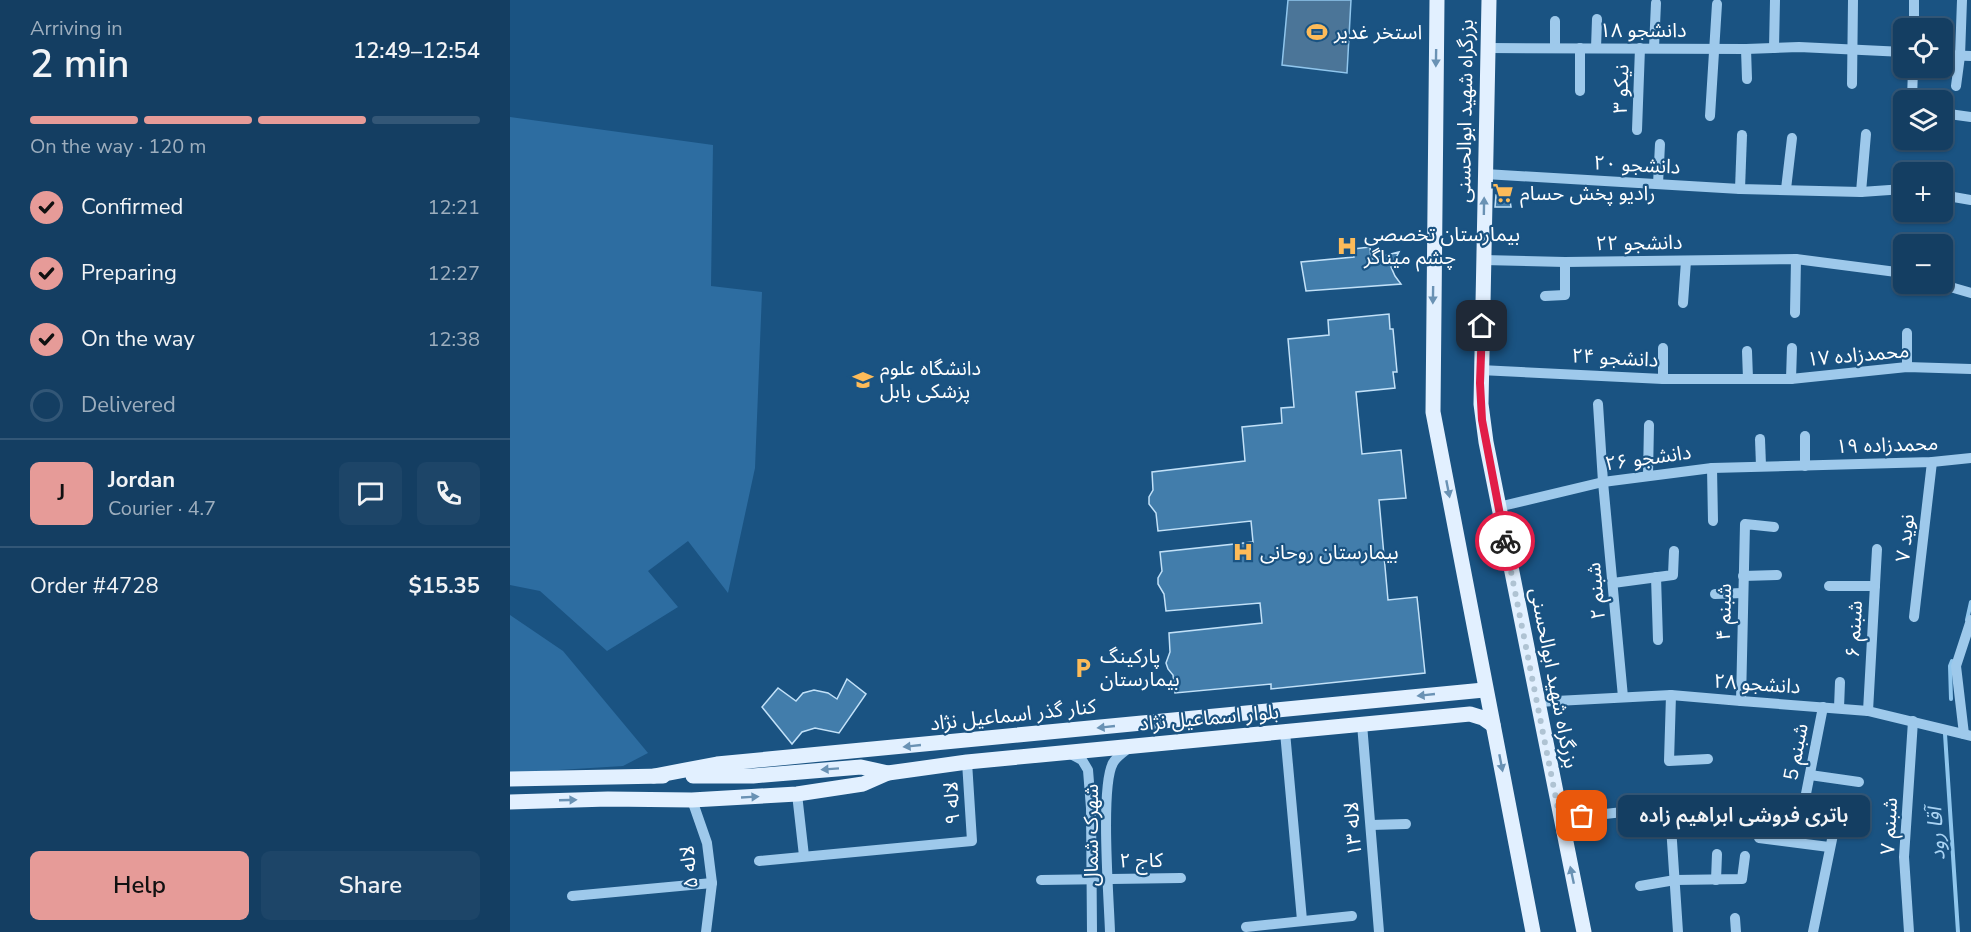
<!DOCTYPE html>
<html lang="en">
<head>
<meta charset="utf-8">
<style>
	body { margin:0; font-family:"Nunito Sans","Noto Sans Arabic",sans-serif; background:#1d4568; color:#f1f3f6; height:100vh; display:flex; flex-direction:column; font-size:22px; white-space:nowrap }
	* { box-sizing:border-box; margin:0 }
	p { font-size:20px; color:#9daebe }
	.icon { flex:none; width:33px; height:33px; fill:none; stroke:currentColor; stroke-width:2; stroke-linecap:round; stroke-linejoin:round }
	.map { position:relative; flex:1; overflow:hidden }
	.drawer { display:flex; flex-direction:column; background:#143e62; width:510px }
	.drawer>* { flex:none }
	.buttons { position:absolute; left:1383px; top:18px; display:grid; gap:12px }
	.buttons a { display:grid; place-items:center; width:60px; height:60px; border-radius:9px; background:#143e62; box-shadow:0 2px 4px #0004,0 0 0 2px #335777; font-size:30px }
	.pin { position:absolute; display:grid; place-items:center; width:51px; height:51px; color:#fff; margin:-26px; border-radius:12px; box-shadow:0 3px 9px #0006 }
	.courier { position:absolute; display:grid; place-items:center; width:60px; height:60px; margin:-30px; border:4px solid #e11d48; border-radius:50%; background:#fff; color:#222; box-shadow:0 2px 8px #0007 }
	.bubble { position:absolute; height:42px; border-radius:9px; background:#143e62; box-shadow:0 2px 4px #0004,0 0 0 2px #335777; font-size:20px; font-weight:600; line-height:42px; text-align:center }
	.summary em { font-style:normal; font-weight:600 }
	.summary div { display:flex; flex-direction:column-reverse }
	.summary { display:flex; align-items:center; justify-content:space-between; height:102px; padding:0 30px }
	h1 { font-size:39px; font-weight:600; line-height:45px }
	.bar { display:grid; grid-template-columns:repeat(4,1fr); gap:9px 6px; align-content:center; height:72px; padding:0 30px }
	.bar i { height:8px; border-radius:4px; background:#335777 }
	.bar .current { background:#e69b98 }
	.bar p { grid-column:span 4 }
	.line { display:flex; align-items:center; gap:15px; padding:0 30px; border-top:2px solid #335777 }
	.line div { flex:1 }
	.round { display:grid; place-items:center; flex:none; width:63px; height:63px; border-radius:9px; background:#1d4568 }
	ol { padding:0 30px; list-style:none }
	li { display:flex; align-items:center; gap:18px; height:66px }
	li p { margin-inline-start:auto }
	li .icon { padding:6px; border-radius:50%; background:#e69b98; color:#111; stroke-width:4 }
	li:last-child { color:#9daebe }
	li i { width:33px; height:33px; border:3px solid #335777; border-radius:50% }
	.action { display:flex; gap:12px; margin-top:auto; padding:12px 30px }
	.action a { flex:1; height:69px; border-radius:9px; background:#e69b98; color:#111; font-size:24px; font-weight:600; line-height:69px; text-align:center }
	.action a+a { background:#1d4568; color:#f1f3f6 }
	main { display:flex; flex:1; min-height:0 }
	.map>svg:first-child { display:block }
	.green { fill:#2d6da1 }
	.water { fill:#4b7598; stroke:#90c6ed; stroke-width:1.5 }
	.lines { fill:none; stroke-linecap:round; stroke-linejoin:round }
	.stream { stroke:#90c6ed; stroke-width:4 }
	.building { fill:#427dab; stroke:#c2e1f8; stroke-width:1.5 }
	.minor { stroke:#9ec9eb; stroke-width:10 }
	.major { stroke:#e2f0ff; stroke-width:15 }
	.oneway { fill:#6a92b4 }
	.done { stroke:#afc3d3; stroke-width:6; stroke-dasharray:0 10.8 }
	.route { stroke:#e11d48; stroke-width:8 }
	.labels { text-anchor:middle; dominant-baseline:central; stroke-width:4.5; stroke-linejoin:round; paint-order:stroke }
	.street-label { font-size:20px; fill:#fff; stroke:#1a5382 }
	.poi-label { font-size:20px; fill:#fff; stroke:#1a5382; text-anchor:start }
	.water-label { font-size:21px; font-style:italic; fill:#a9d3f3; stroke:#1a5382 }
</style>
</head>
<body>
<main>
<section class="drawer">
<div class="summary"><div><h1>2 min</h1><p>Arriving in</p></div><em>12:49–12:54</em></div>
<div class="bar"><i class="current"></i><i class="current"></i><i class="current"></i><i></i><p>On the way · 120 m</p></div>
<ol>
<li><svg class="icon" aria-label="check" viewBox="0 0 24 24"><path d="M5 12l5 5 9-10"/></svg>Confirmed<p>12:21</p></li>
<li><svg class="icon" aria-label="check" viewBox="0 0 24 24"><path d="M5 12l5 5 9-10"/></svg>Preparing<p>12:27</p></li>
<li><svg class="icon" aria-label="check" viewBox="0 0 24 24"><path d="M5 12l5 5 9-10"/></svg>On the way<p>12:38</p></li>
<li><i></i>Delivered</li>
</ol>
<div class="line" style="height:108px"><b class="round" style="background:#e69b98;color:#111">J</b><div><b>Jordan</b><p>Courier · 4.7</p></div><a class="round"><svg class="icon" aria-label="chat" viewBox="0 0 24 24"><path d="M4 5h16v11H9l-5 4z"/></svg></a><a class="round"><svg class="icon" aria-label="phone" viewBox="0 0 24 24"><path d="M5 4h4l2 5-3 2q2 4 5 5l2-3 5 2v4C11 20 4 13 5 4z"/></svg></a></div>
<div class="line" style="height:78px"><div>Order #4728</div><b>$15.35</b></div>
<div class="action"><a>Help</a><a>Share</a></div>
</section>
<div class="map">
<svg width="1461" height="932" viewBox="0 0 1461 932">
	<rect width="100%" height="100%" fill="#1a5382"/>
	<g class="green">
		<path d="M0,117L203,145L201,286L252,292L245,468L218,593L178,541L138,571L168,607L97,651L30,591L0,585Z"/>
		<path d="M0,615L53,651L138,753L113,766L0,773Z"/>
	</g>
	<path class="water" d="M778,0H841L837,73L772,65Z"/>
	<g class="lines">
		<g class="stream">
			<path d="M1457,620L1461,602"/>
			<path d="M1441,699L1440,666L1442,661"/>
			<path d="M1435,734L1448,932"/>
		</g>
	</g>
	<g class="building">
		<path d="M999,194L1001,207H985L986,195Z"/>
		<path d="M860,247L861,259L889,252L881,267L885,276L891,284L796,291L791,262L844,257L843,249Z"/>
		<path d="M879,314L880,329H883L887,372H883L885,388L846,392L852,454L891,450L896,498L869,500L878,600L907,597L915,673L761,689V684L665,693L663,675L658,669L656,663L660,652L659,633L752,623L750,603L656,611L654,594L648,584V578L652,571L650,552L743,542L741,521L648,531L646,513L639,504V497L643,490L642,472L735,461L732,427L772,423L771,408L784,407L778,339L819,335L818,320Z"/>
		<path d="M337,679L356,694L329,733L305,728L292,732L282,744L252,707L268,688L286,701L293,693L304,690L318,693L327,699Z"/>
	</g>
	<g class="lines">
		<g class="minor">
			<path d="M1045,21V48"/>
			<path d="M1404,28V0"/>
			<path d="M978,48L1236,49L1289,47L1394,52"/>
			<path d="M1086,48L1087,19"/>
			<path d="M1144,48L1146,3"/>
			<path d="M1264,48L1265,0"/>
			<path d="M1236,49L1237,79"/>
			<path d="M1432,55L1461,56"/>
			<path d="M1342,84L1343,0"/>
			<path d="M1446,86L1450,56L1452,0"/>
			<path d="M1070,91V48"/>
			<path d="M1402,100L1403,68"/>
			<path d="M1432,113L1461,117"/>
			<path d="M1200,116L1207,4"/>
			<path d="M1127,130L1130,48"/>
			<path d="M975,174L1230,189L1351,192L1394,189"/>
			<path d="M1148,184L1150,144"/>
			<path d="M1230,189L1232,135"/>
			<path d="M1276,189L1282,138"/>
			<path d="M1351,192L1356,134"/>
			<path d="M1432,195L1461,200"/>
			<path d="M973,260L1055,262L1286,259L1394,273"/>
			<path d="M1430,284L1461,293"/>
			<path d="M1035,296L1055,295V262"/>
			<path d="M1173,303L1176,261"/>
			<path d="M1285,313L1286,259"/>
			<path d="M1397,333V367"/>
			<path d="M1237,351L1238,379"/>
			<path d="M970,370L1153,379H1281L1397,367L1461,369"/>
			<path d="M1153,379V348"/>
			<path d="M1281,379L1282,348"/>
			<path d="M1088,404L1093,482L1113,697"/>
			<path d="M1250,439L1251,466"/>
			<path d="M1295,466V436"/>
			<path d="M1202,468L1203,521"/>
			<path d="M1138,475L1139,425"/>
			<path d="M988,507L1093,482L1202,468L1422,462L1461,458"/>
			<path d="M1233,576L1267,575"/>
			<path d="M1146,577L1148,640"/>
			<path d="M1103,583L1163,575L1164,551"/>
			<path d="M1319,586H1365"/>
			<path d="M1205,594L1233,593"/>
			<path d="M1404,617L1422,462"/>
			<path d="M1161,695L1159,761L1198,759"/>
			<path d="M1231,701L1235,524L1264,527"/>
			<path d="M1027,702L1161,695L1231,701L1358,711L1461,736"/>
			<path d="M1329,708L1330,682"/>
			<path d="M1358,711L1367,549"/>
			<path d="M852,724L869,932"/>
			<path d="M775,732L792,920"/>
			<path d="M1454,734L1446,666L1461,620"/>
			<path d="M559,753L572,760L578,770L581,808L582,932"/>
			<path d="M1300,775L1349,782"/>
			<path d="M287,794L294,856"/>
			<path d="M182,800L197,843L202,883L196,932"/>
			<path d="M1294,804L1313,707"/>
			<path d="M1050,819L1203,802"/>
			<path d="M861,825L896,824"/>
			<path d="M1161,826L1168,932"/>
			<path d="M1249,838L1319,847"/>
			<path d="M249,861L462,841L457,762"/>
			<path d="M531,880L671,878"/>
			<path d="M1206,880L1207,854"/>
			<path d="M1130,886L1165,880L1232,879L1235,856"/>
			<path d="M62,896L202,883"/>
			<path d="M1225,918L1226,932"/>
			<path d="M736,927L842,916"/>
			<path d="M600,932C599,900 590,786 603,763C606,757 614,752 620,747"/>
			<path d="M1303,932L1326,820"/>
			<path d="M1399,932L1394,857L1403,721"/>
		</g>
		<g class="major">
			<path d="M927,0L923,412L1023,932"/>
			<path d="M979,0L971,404L976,442L1074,932"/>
			<path d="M144,776L207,764L974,690"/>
			<path d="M183,776H243L351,767L378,773"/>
			<path d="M0,779L153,776"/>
			<path d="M0,802L98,799L182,800L287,794L353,784L378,773L457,762L960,714L973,718L983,725"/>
		</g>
	</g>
	<defs><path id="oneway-solid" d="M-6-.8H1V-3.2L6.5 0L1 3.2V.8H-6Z" transform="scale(1.5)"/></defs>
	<g class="oneway">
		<use href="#oneway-solid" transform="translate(926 58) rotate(91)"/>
		<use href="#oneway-solid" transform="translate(974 206) rotate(-89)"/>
		<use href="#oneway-solid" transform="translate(923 295) rotate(91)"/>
		<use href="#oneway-solid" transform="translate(938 489) rotate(79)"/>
		<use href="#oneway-solid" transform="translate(916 695) rotate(174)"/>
		<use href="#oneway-solid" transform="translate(596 727) rotate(174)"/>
		<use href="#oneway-solid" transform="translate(402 746) rotate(174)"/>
		<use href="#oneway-solid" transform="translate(991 763) rotate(79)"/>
		<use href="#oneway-solid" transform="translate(320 769) rotate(176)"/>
		<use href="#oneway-solid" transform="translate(240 797) rotate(-3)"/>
		<use href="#oneway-solid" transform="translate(58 800) rotate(-2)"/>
		<use href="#oneway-solid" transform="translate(1062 875) rotate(-102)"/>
	</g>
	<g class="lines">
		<path class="done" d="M995,541L1050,819L1072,816"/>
		<path class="route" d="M972,326L970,383L972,420L995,541"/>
	</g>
	<defs>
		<g id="stadium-bare" transform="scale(1.62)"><path d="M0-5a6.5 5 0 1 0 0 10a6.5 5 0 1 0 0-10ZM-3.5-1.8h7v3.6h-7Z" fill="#fdbb59" stroke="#1a5382" stroke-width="2.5" paint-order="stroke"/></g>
		<g id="supermarket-bare" transform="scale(1.62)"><path d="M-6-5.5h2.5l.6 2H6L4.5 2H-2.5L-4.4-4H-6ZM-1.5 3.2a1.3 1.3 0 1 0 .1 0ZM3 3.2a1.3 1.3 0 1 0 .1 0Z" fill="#fdbb59" stroke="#1a5382" stroke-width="2.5" paint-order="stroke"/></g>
		<g id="hospital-bare" transform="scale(1.62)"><path d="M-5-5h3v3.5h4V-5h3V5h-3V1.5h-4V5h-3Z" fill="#fdbb59" stroke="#1a5382" stroke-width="2.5" paint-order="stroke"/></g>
		<g id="university-bare" transform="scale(1.62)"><path d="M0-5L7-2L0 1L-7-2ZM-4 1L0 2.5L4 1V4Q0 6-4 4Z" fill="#fdbb59" stroke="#1a5382" stroke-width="2.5" paint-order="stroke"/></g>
		<g id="parking-bare" transform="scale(1.62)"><path d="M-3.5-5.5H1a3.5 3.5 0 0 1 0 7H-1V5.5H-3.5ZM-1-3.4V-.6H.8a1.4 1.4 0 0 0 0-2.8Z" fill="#fdbb59" stroke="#1a5382" stroke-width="2.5" paint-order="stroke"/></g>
	</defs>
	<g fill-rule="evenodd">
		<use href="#stadium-bare" x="807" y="32"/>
		<use href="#supermarket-bare" x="993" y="193"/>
		<use href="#hospital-bare" x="837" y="246"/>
		<use href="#university-bare" x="353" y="380"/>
		<use href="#hospital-bare" x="733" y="552"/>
		<use href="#parking-bare" x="573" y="668"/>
	</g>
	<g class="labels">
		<g class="street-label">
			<text x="1133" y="30">دانشجو ۱۸</text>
			<text transform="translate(1111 89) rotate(-88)">نیکو ۳</text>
			<text transform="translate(955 111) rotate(-89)">بزرگراه شهید ابوالحسنی</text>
			<text transform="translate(1127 165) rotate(3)">دانشجو ۲۰</text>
			<text transform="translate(1129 243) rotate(-1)">دانشجو ۲۲</text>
			<text transform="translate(1348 355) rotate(-5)">محمدزاده ۱۷</text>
			<text transform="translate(1105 358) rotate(3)">دانشجو ۲۴</text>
			<text transform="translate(1377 445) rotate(-2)">محمدزاده ۱۹</text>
			<text transform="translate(1138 458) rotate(-8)">دانشجو ۲۶</text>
			<text transform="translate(1395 538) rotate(-84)">نوید ۷</text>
			<text transform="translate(1086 591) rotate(-95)">شبنم ۲</text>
			<text transform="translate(1214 612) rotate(-89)">شبنم ۴</text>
			<text transform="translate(1344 629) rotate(-87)">شبنم ۶</text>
			<text transform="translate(1044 678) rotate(79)">بزرگراه شهید ابوالحسنی</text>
			<text transform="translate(1247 684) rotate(4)">دانشجو ۲۸</text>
			<text transform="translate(503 715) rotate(-6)">کنار گذر اسماعیل نژاد</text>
			<text transform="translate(699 718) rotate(-5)">بلوار اسماعیل نژاد</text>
			<text transform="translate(1286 752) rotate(-79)">شبنم 5</text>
			<text transform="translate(442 803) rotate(-93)">لاله ۹</text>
			<text transform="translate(1379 826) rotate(-87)">شبنم ۷</text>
			<text transform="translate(843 829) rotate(-94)">لاله ۱۳</text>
			<text transform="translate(581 835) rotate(-90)">شهرک شمال</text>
			<text x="631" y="860">کاج ۲</text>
			<text transform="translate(179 867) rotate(-96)">لاله ۵</text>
		</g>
		<g class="poi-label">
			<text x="824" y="32">استخر غدیر</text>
			<text x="1010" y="193">رادیو پخش حسام</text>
			<text x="854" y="234">بیمارستان تخصصی<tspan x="854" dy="23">چشم میناگر</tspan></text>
			<text x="370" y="368">دانشگاه علوم<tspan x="370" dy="23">پزشکی بابل</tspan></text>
			<text x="750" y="552">بیمارستان روحانی</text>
			<text x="590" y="656">پارکینگ<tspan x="590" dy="23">بیمارستان</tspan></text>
		</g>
		<g class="water-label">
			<text transform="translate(1426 834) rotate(-94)">آقا رود</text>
		</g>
	</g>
</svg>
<div class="buttons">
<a><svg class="icon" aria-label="locate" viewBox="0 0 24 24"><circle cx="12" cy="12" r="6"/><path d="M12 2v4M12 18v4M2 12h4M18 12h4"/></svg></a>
<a><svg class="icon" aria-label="layers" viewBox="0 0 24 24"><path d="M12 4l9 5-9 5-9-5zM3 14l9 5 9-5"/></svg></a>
<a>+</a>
<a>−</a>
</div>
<div class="pin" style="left:1072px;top:816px;background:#ea580c"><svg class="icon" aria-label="bag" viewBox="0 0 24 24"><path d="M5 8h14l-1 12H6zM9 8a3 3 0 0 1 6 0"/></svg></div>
<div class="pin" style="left:972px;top:326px;background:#1f2937"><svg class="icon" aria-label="home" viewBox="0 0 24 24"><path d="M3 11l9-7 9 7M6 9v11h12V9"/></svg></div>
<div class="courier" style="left:995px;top:541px"><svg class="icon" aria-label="bike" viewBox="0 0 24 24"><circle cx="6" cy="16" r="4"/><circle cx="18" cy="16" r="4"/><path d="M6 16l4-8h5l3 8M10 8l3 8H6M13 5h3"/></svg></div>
<div class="bubble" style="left:1108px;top:795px;width:252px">باتری فروشی ابراهیم زاده</div>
</div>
</main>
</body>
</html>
